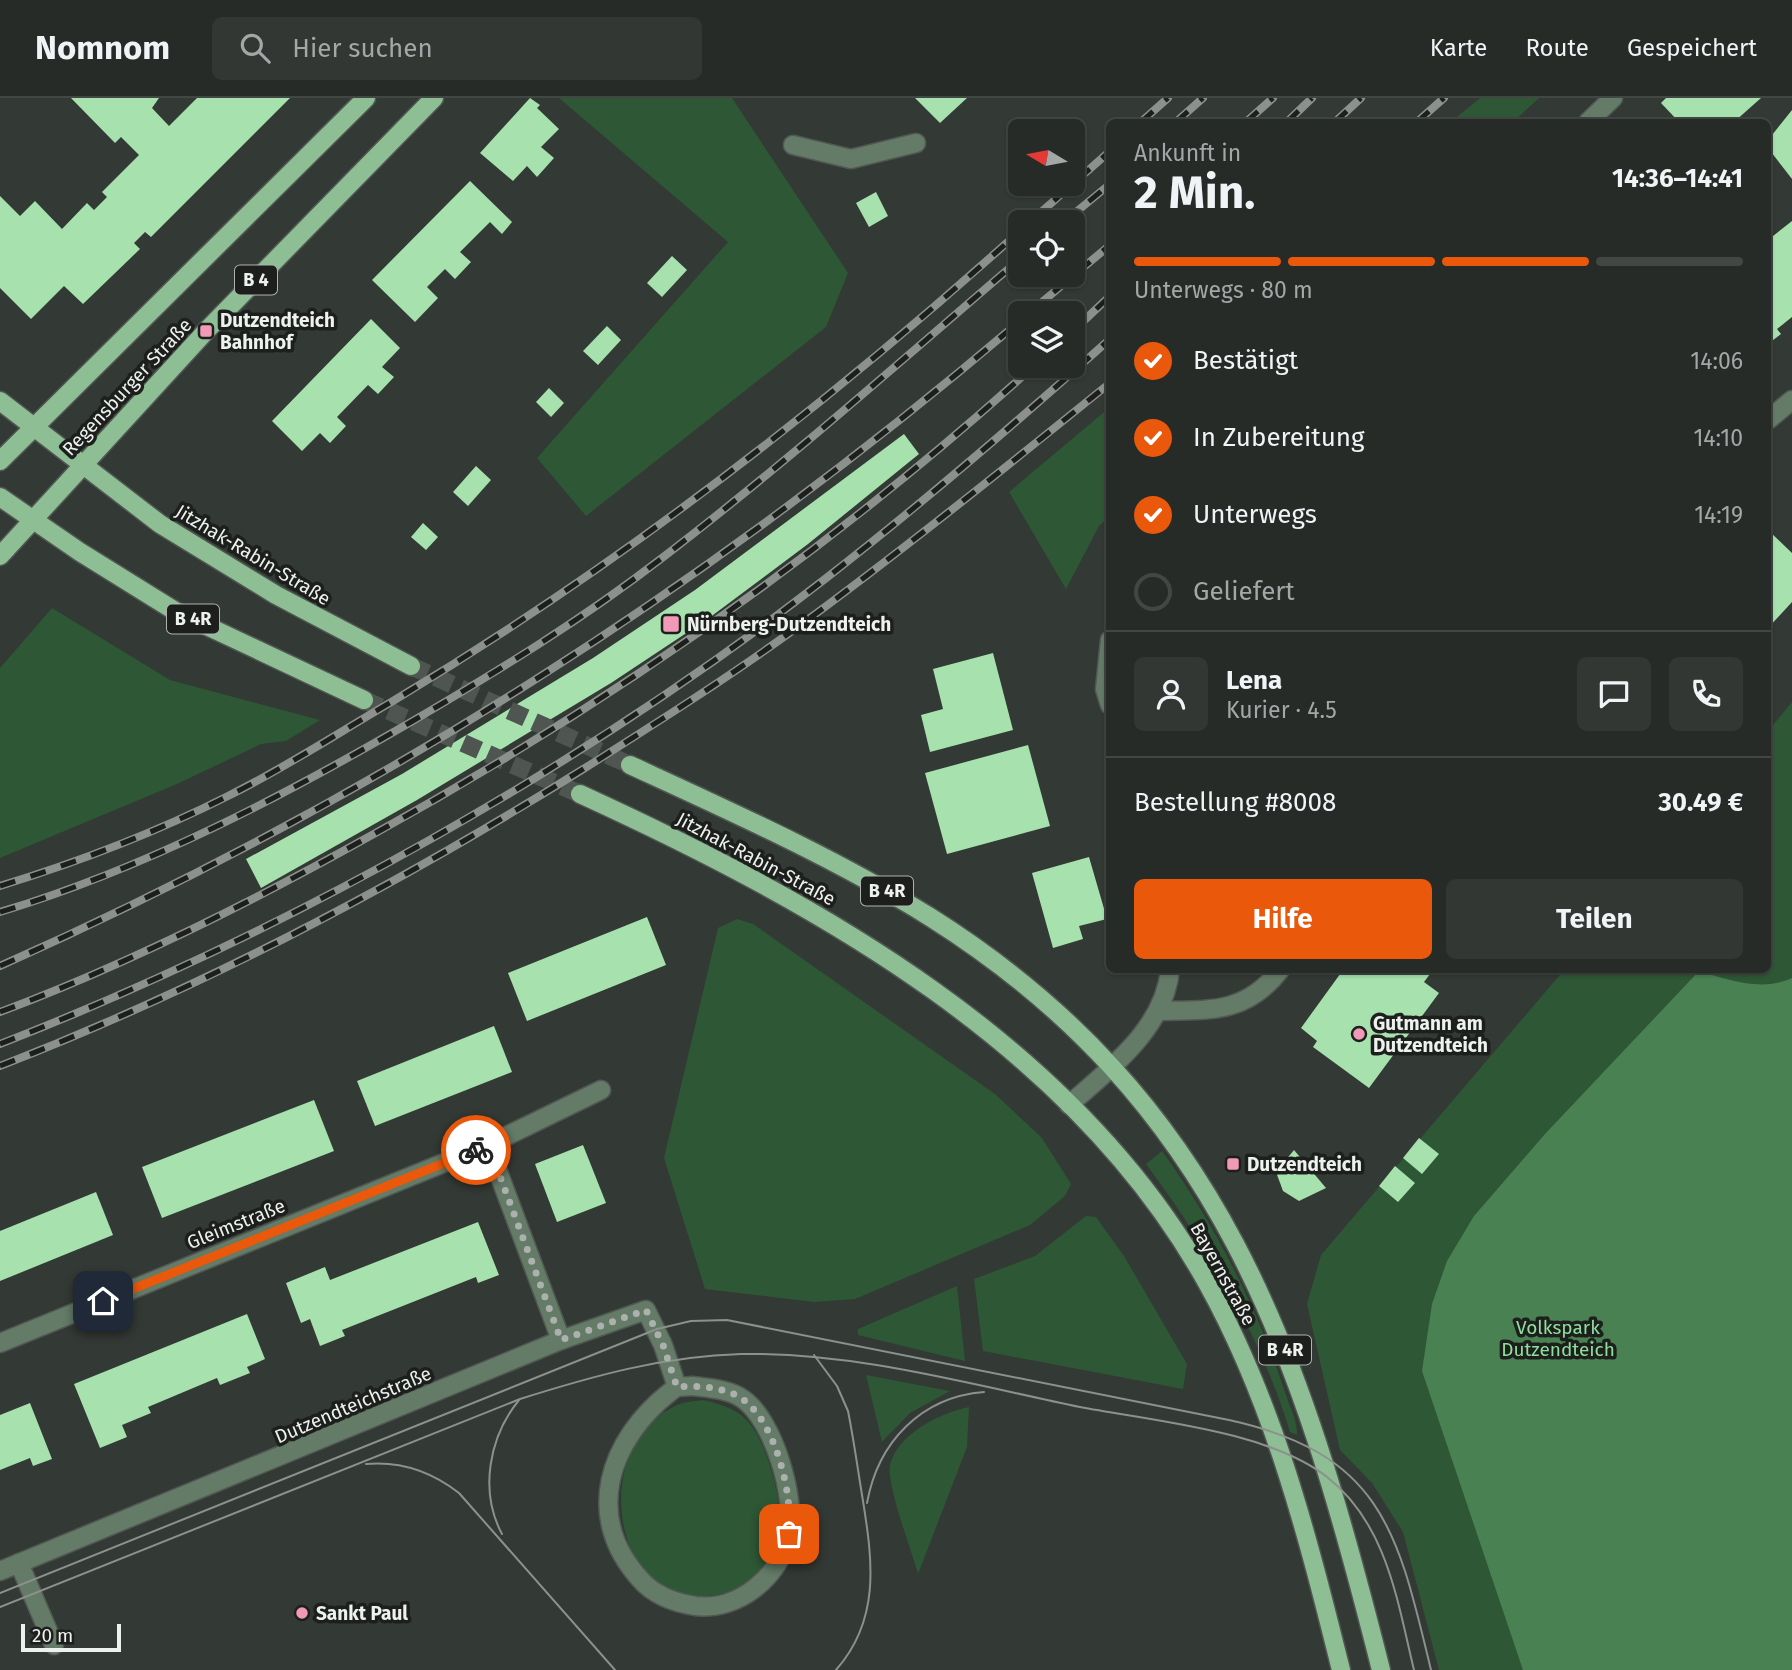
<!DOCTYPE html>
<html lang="de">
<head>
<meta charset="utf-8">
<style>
	body { margin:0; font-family:"Fira Sans",sans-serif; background:#323733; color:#f1f3f6; height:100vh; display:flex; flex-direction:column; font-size:26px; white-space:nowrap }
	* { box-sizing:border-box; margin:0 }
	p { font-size:23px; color:#a4a7a7 }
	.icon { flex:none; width:38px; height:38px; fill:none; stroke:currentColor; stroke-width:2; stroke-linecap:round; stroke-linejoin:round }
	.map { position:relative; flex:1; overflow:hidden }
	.side { position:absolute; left:1106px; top:21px; width:665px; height:854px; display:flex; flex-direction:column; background:#262b27; border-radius:10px; box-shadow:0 2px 5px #0004,0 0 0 2px #424744 }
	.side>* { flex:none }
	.needle { width:46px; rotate:280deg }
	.controls { position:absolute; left:1008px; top:21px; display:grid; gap:14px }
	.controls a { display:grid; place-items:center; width:77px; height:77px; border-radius:10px; background:#262b27; box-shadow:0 2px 5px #0004,0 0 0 2px #424744; font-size:35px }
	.scale { position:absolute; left:21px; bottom:18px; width:100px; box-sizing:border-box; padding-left:7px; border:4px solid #eef2ef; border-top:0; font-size:19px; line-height:24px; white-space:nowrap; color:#eef2ef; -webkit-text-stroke:5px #1d1f1d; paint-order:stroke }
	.pin { position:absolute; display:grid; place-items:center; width:60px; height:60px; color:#fff; margin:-30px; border-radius:14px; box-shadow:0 4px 10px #0006 }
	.courier { position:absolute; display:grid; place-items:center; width:70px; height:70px; margin:-35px; border:5px solid #ea580c; border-radius:50%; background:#fff; color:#222; box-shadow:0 2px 9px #0007 }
	.summary em { font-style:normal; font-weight:700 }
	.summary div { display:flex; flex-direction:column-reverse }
	.summary { display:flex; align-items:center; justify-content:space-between; height:119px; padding:0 28px }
	h1 { font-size:46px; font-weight:700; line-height:52px }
	.bar { display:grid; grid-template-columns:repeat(4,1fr); gap:10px 7px; align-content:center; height:84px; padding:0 28px }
	.bar i { height:9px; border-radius:5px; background:#424744 }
	.bar .on { background:#ea580c }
	.bar p { grid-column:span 4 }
	.line { display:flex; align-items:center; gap:18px; padding:0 28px; border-top:2px solid #424744 }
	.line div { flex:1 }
	.round { display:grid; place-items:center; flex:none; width:74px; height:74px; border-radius:10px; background:#323733 }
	ol { padding:0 28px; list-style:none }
	li { display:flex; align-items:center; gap:21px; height:77px }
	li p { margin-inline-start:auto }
	li .icon { padding:7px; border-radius:50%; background:#ea580c; color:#fff; stroke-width:4 }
	li:last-child { color:#a4a7a7 }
	li i { width:38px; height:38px; border:4px solid #424744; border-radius:50% }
	.cta { display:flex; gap:14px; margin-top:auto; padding:14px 28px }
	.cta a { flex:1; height:80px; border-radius:10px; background:#ea580c; color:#fff; font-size:28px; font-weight:700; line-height:80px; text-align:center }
	.cta a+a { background:#323733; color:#f1f3f6 }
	header { display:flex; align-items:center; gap:42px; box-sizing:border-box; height:98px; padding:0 35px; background:#262b27; border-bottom:2px solid #424744 }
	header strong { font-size:33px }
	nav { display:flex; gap:38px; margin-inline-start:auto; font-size:24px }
	.search { width:490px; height:63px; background:#323733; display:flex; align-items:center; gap:18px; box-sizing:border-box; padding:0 24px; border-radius:10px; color:#a4a7a7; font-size:26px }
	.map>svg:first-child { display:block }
	.green { fill:#2e5735 }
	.water { fill:#4a8153 }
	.building { fill:#a6e1ae }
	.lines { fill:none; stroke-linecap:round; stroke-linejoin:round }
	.major-tunnel { stroke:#4f5550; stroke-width:18; stroke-dasharray:18 9; stroke-linecap:butt }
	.minor-casing { stroke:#515752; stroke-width:21 }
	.major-casing { stroke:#515752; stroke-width:21 }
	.minor { stroke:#647b67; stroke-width:18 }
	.major { stroke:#8ebe94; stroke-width:18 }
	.tram { stroke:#8c918d; stroke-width:2 }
	.rail-casing { stroke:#8c918d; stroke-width:8 }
	.rail { stroke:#1d1f1d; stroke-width:5; stroke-dasharray:16; stroke-linecap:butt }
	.done { stroke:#adb1ae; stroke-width:7; stroke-dasharray:0 12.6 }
	.route { stroke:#ea580c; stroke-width:9 }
	.poi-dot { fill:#f09ab7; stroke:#1d1f1d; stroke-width:2.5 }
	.labels { text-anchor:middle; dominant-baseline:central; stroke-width:7; stroke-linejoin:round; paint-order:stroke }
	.shield { fill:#1d1f1d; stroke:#afb3b0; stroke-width:2 }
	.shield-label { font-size:18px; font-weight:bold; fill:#eef2ef }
	.poi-label { font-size:19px; font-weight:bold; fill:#eef2ef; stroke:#1d1f1d; text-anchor:start }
	.street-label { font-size:19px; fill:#eef2ef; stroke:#1d1f1d }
	.park-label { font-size:19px; fill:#8fdf9c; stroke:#1d1f1d }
</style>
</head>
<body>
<header>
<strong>Nomnom</strong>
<div class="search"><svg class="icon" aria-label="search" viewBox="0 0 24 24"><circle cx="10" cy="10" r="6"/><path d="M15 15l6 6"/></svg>Hier suchen</div>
<nav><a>Karte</a><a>Route</a><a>Gespeichert</a></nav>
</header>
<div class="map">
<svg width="1792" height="1572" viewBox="0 0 1792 1572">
	<rect width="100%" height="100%" fill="#333934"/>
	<g class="green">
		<path d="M559,0H732L848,175L826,229L586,418L537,360L728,144Z"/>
		<path d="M1480,0H1539L1513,24H1451Z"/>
		<path d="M1109,310V418L1099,428L1066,491L1009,394Z"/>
		<path d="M52,510L170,582L320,622L286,643L261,646L177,686L0,760V570Z"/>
		<path d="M1792,604V1572H1439L1403,1434L1372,1385L1340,1352L1307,1206L1321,1157L1564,872H1768V633Z"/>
		<path d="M737,821L753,826L995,996L1042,1040L1071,1086L1065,1098L1030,1127L855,1201L814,1204L705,1191L664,1060L718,830Z"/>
		<path d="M1162,1053C1214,1125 1256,1207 1284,1291C1288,1305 1298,1323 1297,1337L1290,1334C1260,1235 1207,1149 1146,1066Z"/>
		<path d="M1086,1118L1096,1119L1124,1158L1187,1266L1183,1291L983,1253L974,1181L1035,1158Z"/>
		<path d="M957,1188L965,1263L858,1237V1231Z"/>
		<path d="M866,1277L950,1293L910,1315L882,1344Z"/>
		<path d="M703,1302C742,1310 755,1324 768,1362C776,1387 785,1418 775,1445C750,1517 653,1515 628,1444C611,1395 625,1331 677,1307C684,1304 695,1303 703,1302Z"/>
		<path d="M969,1309L967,1349L918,1476C912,1454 886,1386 890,1367C898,1335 941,1315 969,1309Z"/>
	</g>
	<path class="water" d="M1699,873C1730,882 1761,894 1792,880V1572H1523L1422,1273L1432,1206L1447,1163L1474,1118L1545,1036Z"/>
	<g class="building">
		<path d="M71,0H159L152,10L169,28L197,0H290L151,139L145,134L134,145L140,151L83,206L64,188L31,221L0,190V98L20,118L35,103L62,131L87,105L94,112L107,99L102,94L139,57L121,39L115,45Z"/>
		<path d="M530,0L540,7L537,10L559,31L541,49L554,60L537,79L527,68L513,83L480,55Z"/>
		<path d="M915,0H967L940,25Z"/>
		<path d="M1666,0H1761L1734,24H1679L1661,5Z"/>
		<path d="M1792,12V81L1768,50V42Z"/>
		<path d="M470,83L512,124L502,136L490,124L460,154L471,164L455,181L445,171L427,189L438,200L415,224L372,182Z"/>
		<path d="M876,94L888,118L869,129L856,105Z"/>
		<path d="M1792,123V219L1777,231L1781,236L1768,246V142Z"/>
		<path d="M672,158L687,172L662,199L647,185Z"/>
		<path d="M371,221L400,250L382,269L394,279L378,296L368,287L337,319L346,328L330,345L320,335L302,353L272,323Z"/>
		<path d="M607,228L621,242L598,267L583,253Z"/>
		<path d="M549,290L564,305L551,319L536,304Z"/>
		<path d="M904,336L919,356L808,446L709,520L611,585L417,702L261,790L246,761L402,676L593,560L695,492Z"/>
		<path d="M476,368L491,382L468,408L453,394Z"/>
		<path d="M423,425L438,439L426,452L411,439Z"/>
		<path d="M1768,432L1792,455V504L1768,530Z"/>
		<path d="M993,555L1013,632L930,654L921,617L943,611L933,571Z"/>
		<path d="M1028,647L1050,728L947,756L925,675Z"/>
		<path d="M1089,759L1107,821L1079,828L1083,841L1053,850L1032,775Z"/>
		<path d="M647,819L666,867L527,923L508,875Z"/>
		<path d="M1343,872H1433L1424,884L1439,895L1369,990L1313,949L1317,943L1301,930Z"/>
		<path d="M494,928L512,974L375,1028L357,983Z"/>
		<path d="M314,1002L334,1053L162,1120L142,1069Z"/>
		<path d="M1419,1040L1439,1056L1422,1076L1403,1060Z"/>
		<path d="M583,1047L606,1105L557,1124L535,1066Z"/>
		<path d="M1294,1052L1326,1090L1299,1103L1283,1093L1276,1074Z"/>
		<path d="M1395,1068L1415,1085L1398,1104L1379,1088Z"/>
		<path d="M96,1094L113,1137L0,1183V1133Z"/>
		<path d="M478,1124L499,1177L478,1185L476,1179L342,1232L345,1238L320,1248L310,1221L301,1225L286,1185L325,1169L330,1182Z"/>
		<path d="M247,1216L265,1261L247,1269L250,1275L220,1287L217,1280L148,1309L151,1315L122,1327L127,1339L100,1350L74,1286Z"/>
		<path d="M30,1305L52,1361L33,1368L30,1360L0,1372V1317Z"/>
	</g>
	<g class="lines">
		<g class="major-tunnel">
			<path d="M411,568L630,667"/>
			<path d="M364,602L580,696"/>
		</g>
		<g class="minor-casing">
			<g id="minor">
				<path d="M1588,24L1613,0"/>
				<path d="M793,47L851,61L916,45"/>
				<path d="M1768,322L1792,302"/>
				<path d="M1110,542L1105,591L1110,607"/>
				<path d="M1158,913C1210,912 1246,916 1280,872"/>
				<path d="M1069,1007C1110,970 1164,931 1170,872"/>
				<path d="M488,1047L601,992"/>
				<path d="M0,1245L488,1047L561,1242"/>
				<path d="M692,1288C708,1290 729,1291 743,1301C774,1323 796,1400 789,1437C780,1479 738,1513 696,1508C675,1505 654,1497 640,1481C583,1418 609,1342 670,1294L677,1289Z"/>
				<path d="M19,1465L54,1547"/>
				<path d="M0,1473L561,1242L646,1212L663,1247L677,1289"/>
			</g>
		</g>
		<g class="major-casing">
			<g id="major">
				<path d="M0,303L160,426L276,497L411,568"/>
				<path d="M0,363L366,0"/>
				<path d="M0,399L80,454L175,513L364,602"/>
				<path d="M0,458L206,233L434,0"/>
				<path d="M630,667C732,714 835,760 930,819C1222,1003 1301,1255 1381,1572"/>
				<path d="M580,696C818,805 1076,948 1207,1185C1274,1305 1308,1440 1341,1572"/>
			</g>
		</g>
		<use href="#minor" class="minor"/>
		<use href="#major" class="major"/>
		<g class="tram">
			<path d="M814,1257L837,1288L848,1313C854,1343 858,1373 863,1403C873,1465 880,1522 836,1572"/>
			<path d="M366,1366C400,1363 432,1374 459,1395L615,1572"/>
			<path d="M867,1405C878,1344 921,1299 984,1294"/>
			<path d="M502,1436C479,1393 489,1339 519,1302"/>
			<path d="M0,1495L657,1231L691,1223L727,1222L1229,1322C1383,1356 1398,1435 1431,1572"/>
			<path d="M0,1509L520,1301C593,1278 664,1258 741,1256C855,1254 969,1286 1080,1309C1153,1323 1269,1333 1327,1379C1387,1426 1397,1502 1414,1572"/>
		</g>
		<g class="rail-casing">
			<g id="rail">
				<path d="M1141,24L1168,0"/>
				<path d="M1176,24L1203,0"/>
				<path d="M1246,24L1273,0"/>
				<path d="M1287,24L1312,0"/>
				<path d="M1335,24L1361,0"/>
				<path d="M1417,24L1444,0"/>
				<path d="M1030,124L1110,53"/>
				<path d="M1064,124L1110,86"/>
				<path d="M1029,215L1110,147"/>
				<path d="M1073,233L1110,198"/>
				<path d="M0,788C78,764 155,735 228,698C285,670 338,635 393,603C617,469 826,308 1020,133"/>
				<path d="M0,814C146,770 280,700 411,624C498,573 583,521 662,460C785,366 902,262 1020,161"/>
				<path d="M0,868C374,702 709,488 1020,223"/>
				<path d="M0,914C128,866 252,804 372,737C610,606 833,450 1034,268"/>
				<path d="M0,946C286,835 582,669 825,481C923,405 1017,324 1110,241"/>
				<path d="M0,968C205,889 399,786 585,670C661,622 737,574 810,520C912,445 1011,365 1110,285"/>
			</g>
		</g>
		<use href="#rail" class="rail"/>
	</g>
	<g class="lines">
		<path class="done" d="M476,1052L488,1046L561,1242L646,1212L663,1247L677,1289C697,1287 724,1289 741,1300C776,1323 793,1397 789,1436"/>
		<path class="route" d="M103,1203L476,1052"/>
	</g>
	<g class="poi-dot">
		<rect x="199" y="226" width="14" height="14" rx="3.5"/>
		<rect x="662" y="517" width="18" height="18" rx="3.5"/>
		<circle cx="1359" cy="936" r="7"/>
		<rect x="1226" y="1059" width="14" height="14" rx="3.5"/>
		<circle cx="302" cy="1515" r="7"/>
	</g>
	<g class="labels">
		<g class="shield">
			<rect x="235" y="167.5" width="42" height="29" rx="5"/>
			<rect x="167" y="506.5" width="52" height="29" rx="5"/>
			<rect x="861" y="778.5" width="52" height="29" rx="5"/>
			<rect x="1259" y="1237.5" width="52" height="29" rx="5"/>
		</g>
		<g class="shield-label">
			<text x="256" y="182">B 4</text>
			<text x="193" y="521">B 4R</text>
			<text x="887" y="793">B 4R</text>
			<text x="1285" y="1252">B 4R</text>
		</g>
		<g class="poi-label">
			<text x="220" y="222">Dutzendteich<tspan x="220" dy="22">Bahnhof</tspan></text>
			<text x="687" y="526">Nürnberg-Dutzendteich</text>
			<text x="1373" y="925">Gutmann am<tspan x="1373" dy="22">Dutzendteich</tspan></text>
			<text x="1247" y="1066">Dutzendteich</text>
			<text x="316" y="1515">Sankt Paul</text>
		</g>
		<g class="street-label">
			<text transform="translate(127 289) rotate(-47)">Regensburger Straße</text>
			<text transform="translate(253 457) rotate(31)">Jitzhak-Rabin-Straße</text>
			<text transform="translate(756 761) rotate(28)">Jitzhak-Rabin-Straße</text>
			<text transform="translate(236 1126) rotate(-22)">Gleimstraße</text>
			<text transform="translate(1223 1176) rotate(61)">Bayernstraße</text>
			<text transform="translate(353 1307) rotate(-23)">Dutzendteichstraße</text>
		</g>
		<g class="park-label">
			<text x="1558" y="1229">Volkspark<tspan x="1558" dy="22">Dutzendteich</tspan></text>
		</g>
	</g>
</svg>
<div class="controls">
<a><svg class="needle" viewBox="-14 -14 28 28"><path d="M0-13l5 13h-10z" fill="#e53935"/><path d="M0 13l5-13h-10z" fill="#a4a7a7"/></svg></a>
<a><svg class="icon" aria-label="locate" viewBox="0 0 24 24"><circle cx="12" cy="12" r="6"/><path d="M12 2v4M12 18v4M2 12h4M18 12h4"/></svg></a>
<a><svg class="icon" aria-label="layers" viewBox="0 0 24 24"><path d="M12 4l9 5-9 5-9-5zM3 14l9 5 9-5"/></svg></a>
</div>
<div class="scale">20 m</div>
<div class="pin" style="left:789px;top:1436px;background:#ea580c"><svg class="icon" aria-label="bag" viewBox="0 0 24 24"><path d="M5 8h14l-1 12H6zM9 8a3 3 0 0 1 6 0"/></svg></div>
<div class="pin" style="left:103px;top:1203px;background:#1f2937"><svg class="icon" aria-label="home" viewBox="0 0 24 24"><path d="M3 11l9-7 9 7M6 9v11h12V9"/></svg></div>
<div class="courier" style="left:476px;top:1052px"><svg class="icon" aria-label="bike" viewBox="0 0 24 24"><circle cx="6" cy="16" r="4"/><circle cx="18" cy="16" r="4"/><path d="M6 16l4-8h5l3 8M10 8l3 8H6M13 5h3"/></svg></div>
<section class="side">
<div class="summary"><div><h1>2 Min.</h1><p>Ankunft in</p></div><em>14:36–14:41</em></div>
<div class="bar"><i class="on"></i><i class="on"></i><i class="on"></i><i></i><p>Unterwegs · 80 m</p></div>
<ol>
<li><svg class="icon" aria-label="check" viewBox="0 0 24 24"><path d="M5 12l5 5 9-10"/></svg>Bestätigt<p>14:06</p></li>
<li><svg class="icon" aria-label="check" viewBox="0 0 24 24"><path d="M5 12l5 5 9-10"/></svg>In Zubereitung<p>14:10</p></li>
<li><svg class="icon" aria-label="check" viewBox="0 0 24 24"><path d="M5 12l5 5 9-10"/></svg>Unterwegs<p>14:19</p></li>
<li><i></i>Geliefert</li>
</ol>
<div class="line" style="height:126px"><a class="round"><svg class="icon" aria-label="person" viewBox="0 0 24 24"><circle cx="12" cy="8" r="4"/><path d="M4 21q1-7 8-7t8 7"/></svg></a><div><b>Lena</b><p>Kurier · 4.5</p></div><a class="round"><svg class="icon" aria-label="chat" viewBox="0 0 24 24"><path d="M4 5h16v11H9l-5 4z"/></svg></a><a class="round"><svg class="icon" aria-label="phone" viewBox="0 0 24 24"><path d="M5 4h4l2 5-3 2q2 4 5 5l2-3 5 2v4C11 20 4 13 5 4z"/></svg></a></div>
<div class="line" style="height:91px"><div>Bestellung #8008</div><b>30.49 €</b></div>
<div class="cta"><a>Hilfe</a><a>Teilen</a></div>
</section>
</div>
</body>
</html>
